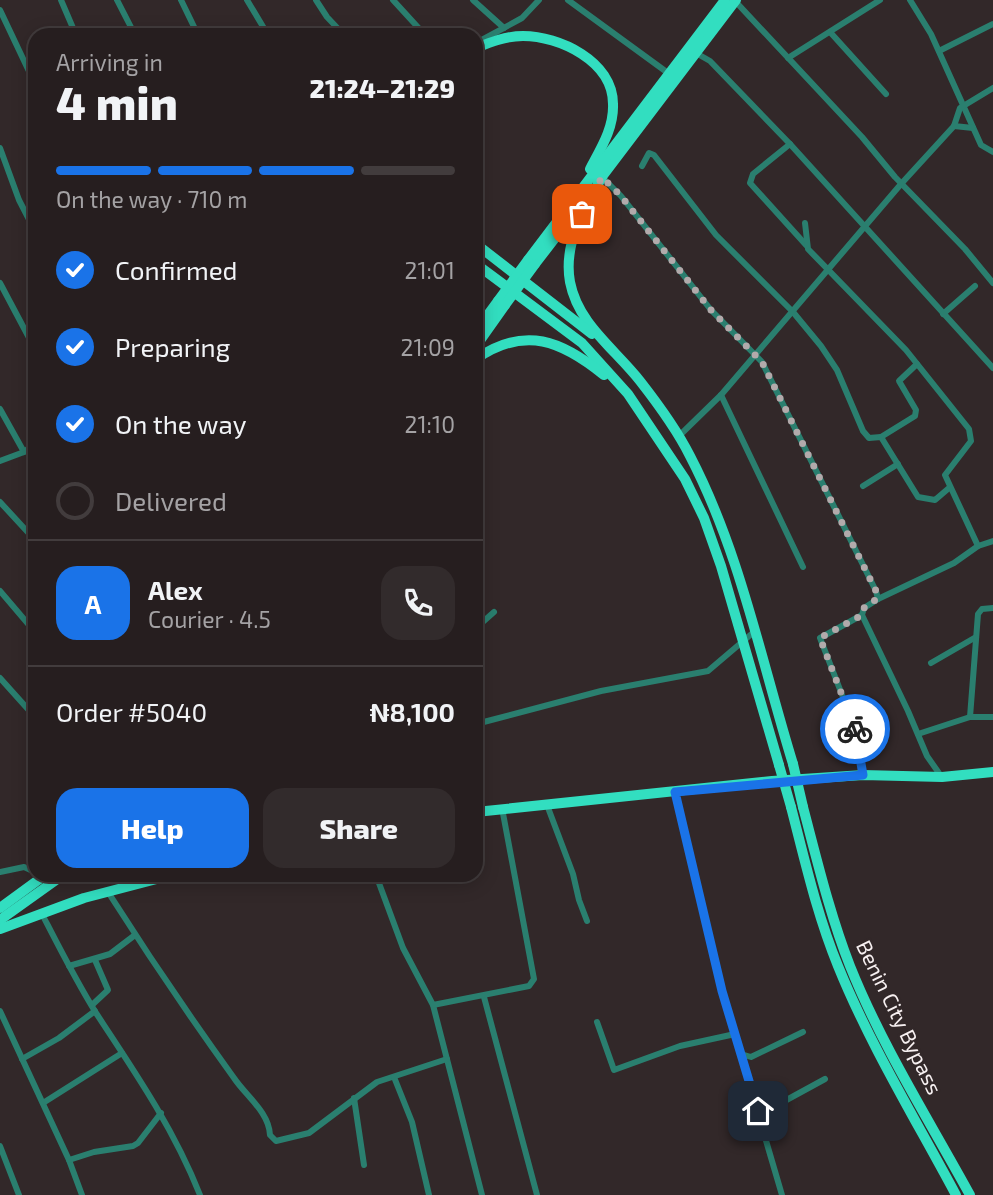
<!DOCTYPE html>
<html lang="en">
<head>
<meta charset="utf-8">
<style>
	body { margin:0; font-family:"Exo 2",sans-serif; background:#322b2c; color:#f1f3f6; height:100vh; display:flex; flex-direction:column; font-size:26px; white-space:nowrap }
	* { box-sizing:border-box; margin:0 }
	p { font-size:23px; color:#a4a2a4 }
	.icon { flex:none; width:38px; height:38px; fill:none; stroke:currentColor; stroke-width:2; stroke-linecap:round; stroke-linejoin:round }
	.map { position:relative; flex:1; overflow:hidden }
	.side { position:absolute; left:28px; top:28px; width:455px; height:854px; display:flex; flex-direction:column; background:#261e1f; border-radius:21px; box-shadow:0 4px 18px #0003,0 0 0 2px #423c3d }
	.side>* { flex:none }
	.pin { position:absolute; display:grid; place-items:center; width:60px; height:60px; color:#fff; margin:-30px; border-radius:14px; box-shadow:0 4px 10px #0006 }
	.courier { position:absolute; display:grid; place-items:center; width:70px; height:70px; margin:-35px; border:5px solid #1a73e8; border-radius:50%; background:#fff; color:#222; box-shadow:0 2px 9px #0007 }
	.head em { font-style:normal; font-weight:800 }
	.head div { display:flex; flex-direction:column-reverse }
	.head { display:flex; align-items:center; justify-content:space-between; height:119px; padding:0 28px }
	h1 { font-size:46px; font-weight:800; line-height:52px }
	.bar { display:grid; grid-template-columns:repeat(4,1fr); gap:10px 7px; align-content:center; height:84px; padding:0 28px }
	.bar i { height:9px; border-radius:5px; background:#423c3d }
	.bar .on { background:#1a73e8 }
	.bar p { grid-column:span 4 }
	.line { display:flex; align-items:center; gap:18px; padding:0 28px; border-top:2px solid #423c3d }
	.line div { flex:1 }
	.round { display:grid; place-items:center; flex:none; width:74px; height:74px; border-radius:21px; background:#322b2c }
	ol { padding:0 28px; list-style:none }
	li { display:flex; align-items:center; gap:21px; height:77px }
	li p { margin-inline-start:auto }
	li .icon { padding:7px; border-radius:50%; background:#1a73e8; color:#fff; stroke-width:4 }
	li:last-child { color:#a4a2a4 }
	li i { width:38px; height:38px; border:4px solid #423c3d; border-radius:50% }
	.button { display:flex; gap:14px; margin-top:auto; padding:14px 28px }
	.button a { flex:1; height:80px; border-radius:21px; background:#1a73e8; color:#fff; font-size:28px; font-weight:800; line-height:80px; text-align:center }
	.button a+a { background:#322b2c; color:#f1f3f6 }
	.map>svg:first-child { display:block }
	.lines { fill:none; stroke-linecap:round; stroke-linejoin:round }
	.minor { stroke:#2a7f6f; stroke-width:6 }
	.trunk { stroke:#32dec0; stroke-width:10 }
	.trunk-bridge { stroke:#32dec0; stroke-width:10 }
	.done { stroke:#b2aaab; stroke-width:7; stroke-dasharray:0 12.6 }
	.route { stroke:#1a73e8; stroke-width:9 }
	.labels { text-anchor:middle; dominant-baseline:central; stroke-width:5; stroke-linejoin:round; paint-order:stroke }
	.street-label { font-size:21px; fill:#f7f0f1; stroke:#322829 }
</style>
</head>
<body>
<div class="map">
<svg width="993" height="1195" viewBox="0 0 993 1195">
	<rect width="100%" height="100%" fill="#322829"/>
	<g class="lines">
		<g class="minor">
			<path d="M61,0L76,35"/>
			<path d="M117,0L135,35"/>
			<path d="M181,0L198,35"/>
			<path d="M247,0L268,35"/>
			<path d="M316,0L327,17L344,35"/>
			<path d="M393,0L425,35"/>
			<path d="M473,0L504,28"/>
			<path d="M568,0L668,73"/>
			<path d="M910,0L931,34L981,145L993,152"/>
			<path d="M735,1L862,137L895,177L965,249L993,283"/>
			<path d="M0,10L35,84"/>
			<path d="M830,32L886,94"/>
			<path d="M478,42L522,18L539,0"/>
			<path d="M939,51L993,24"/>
			<path d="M696,53L710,61L790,144L993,368"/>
			<path d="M788,58L880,0"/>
			<path d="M954,126L973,128"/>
			<path d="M790,144L753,174L750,183L806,245"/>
			<path d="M0,148L19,200L35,231"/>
			<path d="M642,166L649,153L654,155L716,235L793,312L821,346L837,370L863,431L869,438L881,437L918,497L935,500L949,488"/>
			<path d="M602,177L621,196L711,310L762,362L876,591L878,599"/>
			<path d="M805,223L808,249L906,350L969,429L971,441L945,475L978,546"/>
			<path d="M0,283L35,349"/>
			<path d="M943,314L975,286"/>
			<path d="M721,395L803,567"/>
			<path d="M0,409L24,452"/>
			<path d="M679,436L721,395L901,184L954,126L960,108L993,88"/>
			<path d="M881,437L915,416L916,410L899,381L917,364"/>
			<path d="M0,461L24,452L35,443"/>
			<path d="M863,486L898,464"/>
			<path d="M0,502L35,540"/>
			<path d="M0,591L35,632"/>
			<path d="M862,615L820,638L853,723L863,775"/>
			<path d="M476,628L494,612"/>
			<path d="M931,663L976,637"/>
			<path d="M0,678L35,717"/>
			<path d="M970,717L978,614L982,609L993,608"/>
			<path d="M476,724L601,691L708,671L755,631"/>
			<path d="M918,734L970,717H993"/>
			<path d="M941,776L927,756L908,711L862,615L864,608L878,599L954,563L978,546L993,541"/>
			<path d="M675,792L722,991L782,1195"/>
			<path d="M547,805L573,874L579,900L587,921"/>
			<path d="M0,872L24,867L35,872"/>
			<path d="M376,875L403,948L433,1005L482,1195"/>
			<path d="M108,892C148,955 190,1017 234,1078C246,1096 269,1112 270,1135L276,1141L309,1133L377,1082L447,1059"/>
			<path d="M42,914C59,947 76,981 96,1013C135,1072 174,1129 200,1195"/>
			<path d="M69,966L110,954L135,935"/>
			<path d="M484,997L537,1195"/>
			<path d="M92,1005L108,990L95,960"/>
			<path d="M433,1005L529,986L534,979L502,808"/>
			<path d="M0,1011L69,1160L82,1195"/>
			<path d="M597,1022L614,1070L680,1046L735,1034"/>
			<path d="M741,1054L751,1057L803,1032"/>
			<path d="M22,1059L59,1038L95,1011"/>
			<path d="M394,1077L412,1122L429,1195"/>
			<path d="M354,1098L364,1165"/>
			<path d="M43,1103L122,1053"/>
			<path d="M758,1111L781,1103L825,1079"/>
			<path d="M0,1146L19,1195"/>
			<path d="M69,1160L94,1152L133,1146L138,1143L161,1113"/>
		</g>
		<g class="trunk">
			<path d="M476,48C491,42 506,36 523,36C559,36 613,61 613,104C614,128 601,148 590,169"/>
			<path d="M602,177C584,208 563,244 570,282C578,324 615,349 640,381C658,404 677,430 690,456C740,552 761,660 793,764"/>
			<path d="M598,182L736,0"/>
			<path d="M476,244L592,334"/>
			<path d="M528,260L725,0"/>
			<path d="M476,264L582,343L628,394L685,479L704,518L721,566L779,765"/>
			<path d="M535,264L582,203"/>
			<path d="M476,331L498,301"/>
			<path d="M476,346L505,305"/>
			<path d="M476,359C525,325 562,341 604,375"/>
			<path d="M791,807C805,861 817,915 838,966C870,1045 916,1120 956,1195"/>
			<path d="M803,807C817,860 830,915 850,966C882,1046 929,1120 970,1195"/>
			<path d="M476,812L772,781L863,775L942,777L993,772"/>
			<path d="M106,875L133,883"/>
			<path d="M135,875H144"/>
			<path d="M0,908L45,875"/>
			<path d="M0,920L63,875"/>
			<path d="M0,929L84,898L172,875"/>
		</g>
		<g class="trunk-bridge">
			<path d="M498,301L528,260"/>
			<path d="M505,305L535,264"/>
			<path d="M793,764L803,807"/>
			<path d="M779,765L791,807"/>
		</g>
	</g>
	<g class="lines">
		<path class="done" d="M582,214L602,177L621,196L711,310L762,362L876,591L878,598L864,608L862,615L820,638L855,729"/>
		<path class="route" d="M758,1111L722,991L675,792L863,775L855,729"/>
	</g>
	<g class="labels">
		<g class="street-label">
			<text transform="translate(900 1017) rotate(64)">Benin City Bypass</text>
		</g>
	</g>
</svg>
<div class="pin" style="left:582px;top:214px;background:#ea580c"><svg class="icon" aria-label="bag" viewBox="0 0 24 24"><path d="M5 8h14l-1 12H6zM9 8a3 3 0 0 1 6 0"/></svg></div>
<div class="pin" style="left:758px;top:1111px;background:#1f2937"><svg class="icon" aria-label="home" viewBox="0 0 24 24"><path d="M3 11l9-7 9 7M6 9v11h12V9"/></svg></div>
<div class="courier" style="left:855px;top:729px"><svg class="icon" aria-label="bike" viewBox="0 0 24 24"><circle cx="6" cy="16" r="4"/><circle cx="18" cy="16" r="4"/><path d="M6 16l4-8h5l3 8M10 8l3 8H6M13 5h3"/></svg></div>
<section class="side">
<div class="head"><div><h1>4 min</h1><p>Arriving in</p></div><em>21:24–21:29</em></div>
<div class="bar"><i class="on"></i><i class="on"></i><i class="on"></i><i></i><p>On the way · 710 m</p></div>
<ol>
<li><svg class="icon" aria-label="check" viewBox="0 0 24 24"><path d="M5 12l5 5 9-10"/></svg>Confirmed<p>21:01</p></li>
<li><svg class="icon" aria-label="check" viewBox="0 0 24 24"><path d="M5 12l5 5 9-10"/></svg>Preparing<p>21:09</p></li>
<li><svg class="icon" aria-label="check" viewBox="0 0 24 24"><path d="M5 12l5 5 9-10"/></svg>On the way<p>21:10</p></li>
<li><i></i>Delivered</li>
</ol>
<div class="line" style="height:126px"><b class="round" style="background:#1a73e8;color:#fff">A</b><div><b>Alex</b><p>Courier · 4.5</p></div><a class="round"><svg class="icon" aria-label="phone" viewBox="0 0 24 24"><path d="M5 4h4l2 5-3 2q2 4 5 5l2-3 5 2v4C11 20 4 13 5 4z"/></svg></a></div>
<div class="line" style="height:91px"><div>Order #5040</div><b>₦8,100</b></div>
<div class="button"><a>Help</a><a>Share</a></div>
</section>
</div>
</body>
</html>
